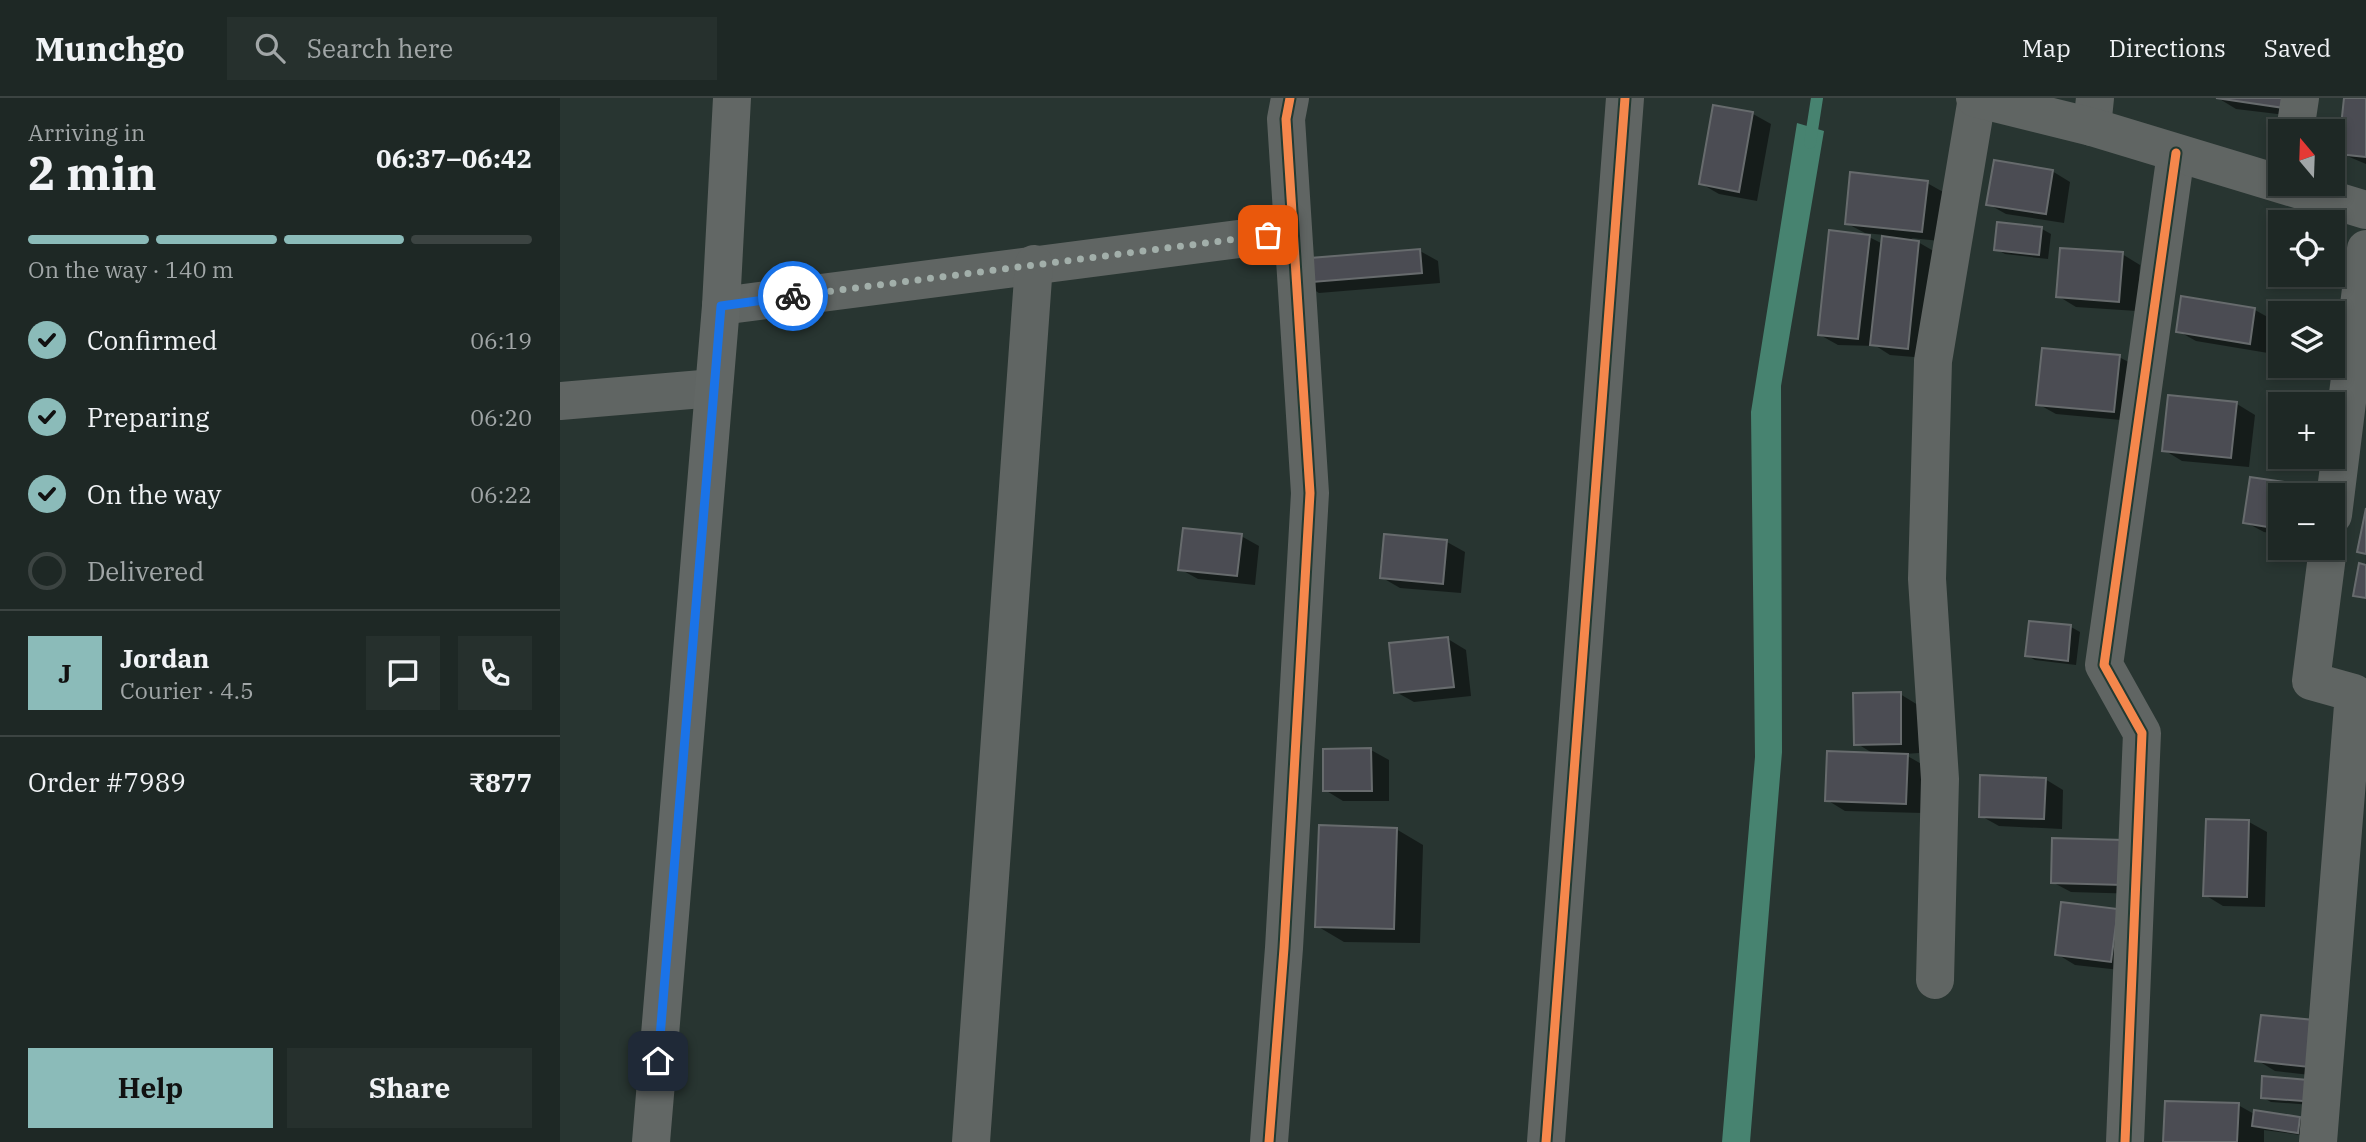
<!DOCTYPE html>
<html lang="en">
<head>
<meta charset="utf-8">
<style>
	body { margin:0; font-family:"IBM Plex Serif",serif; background:#26302d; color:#f1f3f6; height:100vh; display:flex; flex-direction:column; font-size:26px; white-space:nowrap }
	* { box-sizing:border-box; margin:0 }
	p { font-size:23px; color:#a1a6a7 }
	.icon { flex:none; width:38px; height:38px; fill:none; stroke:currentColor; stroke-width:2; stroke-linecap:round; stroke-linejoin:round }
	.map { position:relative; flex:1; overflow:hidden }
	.panel { display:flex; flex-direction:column; background:#1e2825; width:560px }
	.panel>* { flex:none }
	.needle { width:46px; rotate:341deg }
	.controls { position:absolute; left:1708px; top:21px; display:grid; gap:14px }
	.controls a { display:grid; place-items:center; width:77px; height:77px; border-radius:0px; background:#1e2825; box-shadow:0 4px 10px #0003,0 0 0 2px #3c4442; font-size:35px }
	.pin { position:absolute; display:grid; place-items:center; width:60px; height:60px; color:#fff; margin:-30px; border-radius:14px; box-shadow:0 4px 10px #0006 }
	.courier { position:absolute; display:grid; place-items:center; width:70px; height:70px; margin:-35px; border:5px solid #1a73e8; border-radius:50%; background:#fff; color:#222; box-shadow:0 2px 9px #0007 }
	.summary em { font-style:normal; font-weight:700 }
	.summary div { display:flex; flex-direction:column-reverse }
	.summary { display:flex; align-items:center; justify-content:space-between; height:119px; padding:0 28px }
	h1 { font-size:46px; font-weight:700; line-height:52px }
	.bar { display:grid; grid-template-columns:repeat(4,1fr); gap:10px 7px; align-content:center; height:84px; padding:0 28px }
	.bar i { height:9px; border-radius:5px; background:#3c4442 }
	.bar .on { background:#8bbbb9 }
	.bar p { grid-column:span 4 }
	.line { display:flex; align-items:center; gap:18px; padding:0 28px; border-top:2px solid #3c4442 }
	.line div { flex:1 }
	.round { display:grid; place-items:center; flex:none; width:74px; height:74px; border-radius:0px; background:#26302d }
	ol { padding:0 28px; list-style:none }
	li { display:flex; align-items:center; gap:21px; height:77px }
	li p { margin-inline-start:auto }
	li .icon { padding:7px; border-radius:50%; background:#8bbbb9; color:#111; stroke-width:4 }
	li:last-child { color:#a1a6a7 }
	li i { width:38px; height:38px; border:4px solid #3c4442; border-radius:50% }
	.cta { display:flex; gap:14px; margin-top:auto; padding:14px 28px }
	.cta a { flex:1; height:80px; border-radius:0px; background:#8bbbb9; color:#111; font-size:28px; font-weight:700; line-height:80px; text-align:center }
	.cta a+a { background:#26302d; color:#f1f3f6 }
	header { display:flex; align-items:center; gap:42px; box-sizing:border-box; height:98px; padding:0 35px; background:#1e2825; border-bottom:2px solid #3c4442 }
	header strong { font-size:33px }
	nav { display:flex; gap:38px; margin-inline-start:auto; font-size:24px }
	.search { width:490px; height:63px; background:#26302d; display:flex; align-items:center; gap:18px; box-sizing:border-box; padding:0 24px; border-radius:0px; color:#a1a6a7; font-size:26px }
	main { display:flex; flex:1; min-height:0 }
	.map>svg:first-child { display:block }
	.water { fill:#478370 }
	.shadow { fill:#0007 }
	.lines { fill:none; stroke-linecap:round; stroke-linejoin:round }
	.stream { stroke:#478370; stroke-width:12 }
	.building { fill:#4b4c53; stroke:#676b6d; stroke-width:2 }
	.minor { stroke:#606563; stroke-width:38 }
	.tertiary { stroke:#606563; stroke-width:38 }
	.secondary { stroke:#626765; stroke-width:38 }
	.cycleway-casing { stroke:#233a32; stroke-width:13 }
	.cycleway { stroke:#f5874c; stroke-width:9 }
	.done { stroke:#a2afaa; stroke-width:7; stroke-dasharray:0 12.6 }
	.route { stroke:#1a73e8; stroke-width:9 }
</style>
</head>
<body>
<header>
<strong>Munchgo</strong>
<div class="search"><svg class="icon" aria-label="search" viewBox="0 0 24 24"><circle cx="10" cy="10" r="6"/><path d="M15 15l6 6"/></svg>Search here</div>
<nav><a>Map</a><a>Directions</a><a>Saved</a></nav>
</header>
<main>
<section class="panel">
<div class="summary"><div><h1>2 min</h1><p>Arriving in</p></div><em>06:37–06:42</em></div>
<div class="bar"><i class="on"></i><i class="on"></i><i class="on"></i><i></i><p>On the way · 140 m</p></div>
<ol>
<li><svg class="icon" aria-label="check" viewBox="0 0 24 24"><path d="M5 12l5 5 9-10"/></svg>Confirmed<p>06:19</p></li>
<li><svg class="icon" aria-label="check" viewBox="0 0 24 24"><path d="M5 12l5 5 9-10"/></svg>Preparing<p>06:20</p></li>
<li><svg class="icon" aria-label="check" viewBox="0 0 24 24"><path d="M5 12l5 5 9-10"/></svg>On the way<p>06:22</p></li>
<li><i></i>Delivered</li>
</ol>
<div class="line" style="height:126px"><b class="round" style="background:#8bbbb9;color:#111">J</b><div><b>Jordan</b><p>Courier · 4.5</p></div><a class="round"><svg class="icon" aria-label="chat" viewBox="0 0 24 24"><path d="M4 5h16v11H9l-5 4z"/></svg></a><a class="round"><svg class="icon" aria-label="phone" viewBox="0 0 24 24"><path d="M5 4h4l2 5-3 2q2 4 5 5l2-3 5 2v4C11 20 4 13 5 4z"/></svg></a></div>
<div class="line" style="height:91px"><div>Order #7989</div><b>₹877</b></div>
<div class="cta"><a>Help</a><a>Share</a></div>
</section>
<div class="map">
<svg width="1806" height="1044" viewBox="0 0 1806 1044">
	<rect width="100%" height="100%" fill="#283531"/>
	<path class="water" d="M1237,25L1264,33L1221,288L1222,654L1190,1044H1162L1195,659L1191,314Z"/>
	<g class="shadow">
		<path d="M1658,0H1744L1742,19L1676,11Z"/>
		<path d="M1786,0H1806V66L1780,55Z"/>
		<path d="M1155,9L1193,16L1211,26L1197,103L1159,96L1140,85Z"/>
		<path d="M1492,73L1510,84L1504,125L1446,116L1428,106Z"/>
		<path d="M1367,85L1385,95L1380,143L1351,140L1377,155L1366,260L1330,257L1316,248L1278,247L1260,237L1309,139L1323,146L1324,137L1305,135L1286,125Z"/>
		<path d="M1438,125L1482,131L1491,136L1488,161L1445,156L1436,151Z"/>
		<path d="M860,153L878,163L880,185L759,195L741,184Z"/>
		<path d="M1562,156L1580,167L1577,213L1516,209L1498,198Z"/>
		<path d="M1623,200L1695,212L1713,222L1708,255L1636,243L1618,233Z"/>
		<path d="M1559,259L1578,269L1572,323L1496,316L1478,306Z"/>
		<path d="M1609,299L1677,306L1695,317L1689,369L1622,363L1604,352Z"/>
		<path d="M1692,381L1769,397H1720V437L1704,434L1685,424Z"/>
		<path d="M681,438L699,448L695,487L638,481L620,471Z"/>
		<path d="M825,438L887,444L905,454L901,495L840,490L821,479Z"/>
		<path d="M1471,525L1511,529L1520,534L1516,567L1475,562L1466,557Z"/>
		<path d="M888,541L906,552L911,598L854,604L836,594Z"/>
		<path d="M1340,596L1358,607L1359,655L1344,656L1365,668L1363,715L1285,713L1267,702L1314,656L1296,645Z"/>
		<path d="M811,652L829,662V703H783L765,692Z"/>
		<path d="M1485,681L1503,692L1502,731L1439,728L1421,718Z"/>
		<path d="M1689,724L1707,734L1705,809L1663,808L1645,797Z"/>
		<path d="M836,731L863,747L860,845L784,844L757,828Z"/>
		<path d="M1582,754L1581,796L1511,794L1492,784Z"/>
		<path d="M1557,813L1569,873L1515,867L1497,856Z"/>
		<path d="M1702,918L1767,979L1715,973L1697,962Z"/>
		<path d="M1704,980L1765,1008L1711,1004L1702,999Z"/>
		<path d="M1678,1007L1696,1017V1014L1740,1021L1749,1026L1747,1038L1704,1032V1044H1605Z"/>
	</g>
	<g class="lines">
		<path class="stream" d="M1250,45L1257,0"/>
	</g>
	<g class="building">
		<path d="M1656,0H1725L1724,10Z"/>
		<path d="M1784,0H1806V59L1778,56Z"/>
		<path d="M1153,7L1193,14L1179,94L1139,86Z"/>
		<path d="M1434,62L1493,72L1486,116L1426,107Z"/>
		<path d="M1290,74L1368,83L1362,134L1285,126Z"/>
		<path d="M1437,124L1482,129L1479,157L1434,152Z"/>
		<path d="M1269,132L1310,137L1298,241L1258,237Z"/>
		<path d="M1322,138L1359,143L1348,251L1310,247Z"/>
		<path d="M1500,150L1563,154L1559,204L1496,199Z"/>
		<path d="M860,151L862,175L740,185L738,161Z"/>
		<path d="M1621,198L1695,210L1690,246L1616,234Z"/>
		<path d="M1482,250L1560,257L1554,314L1476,307Z"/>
		<path d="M1608,297L1677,304L1671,360L1602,353Z"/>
		<path d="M1690,379L1758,389L1757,397H1720V431L1683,425Z"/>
		<path d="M1806,410V456L1797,454Z"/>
		<path d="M623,430L682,436L677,478L618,472Z"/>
		<path d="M824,436L887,442L883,486L820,480Z"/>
		<path d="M1799,465L1806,467V500L1793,498Z"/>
		<path d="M1469,523L1511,527L1508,563L1465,558Z"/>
		<path d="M888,539L894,589L834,595L829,545Z"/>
		<path d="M1341,594V646L1294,647L1293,595Z"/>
		<path d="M811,650L812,693H763V651Z"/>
		<path d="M1267,653L1348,656L1346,706L1265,703Z"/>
		<path d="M1420,677L1486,680L1484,721L1419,719Z"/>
		<path d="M1646,721L1689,722L1687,799L1643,798Z"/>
		<path d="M759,727L837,730L834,831L755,829Z"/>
		<path d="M1492,740L1564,742L1563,787L1491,785Z"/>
		<path d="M1501,804L1558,811L1551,864L1495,857Z"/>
		<path d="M1701,917L1754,922L1749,969L1695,963Z"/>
		<path d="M1702,978L1759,983L1757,1004L1701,1000Z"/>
		<path d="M1605,1003L1679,1005L1677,1044H1603Z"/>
		<path d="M1694,1012L1740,1019L1738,1035L1692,1028Z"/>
	</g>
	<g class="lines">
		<g class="minor">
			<path d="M1532,29L1535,0"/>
			<path d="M1735,33L1740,0"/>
			<path d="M161,208L733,134"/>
			<path d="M0,303L154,290"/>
			<path d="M1773,417L1806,151"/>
			<path d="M1375,882L1380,681L1367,481L1373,263L1417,0"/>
			<path d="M411,1044L474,166"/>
			<path d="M709,1044L724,850L750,395L726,21L730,0"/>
			<path d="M986,1044L1065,0"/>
			<path d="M1565,1044L1582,635L1544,567L1616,55"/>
			<path d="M1758,1044L1794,595L1751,583L1768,450"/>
		</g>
		<path class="tertiary" d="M1415,0L1532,29L1806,112"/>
		<path class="secondary" d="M91,1044L161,208L172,0"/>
		<g class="cycleway-casing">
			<g id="cycleway">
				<path d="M709,1044L724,850L750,395L726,21L730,0"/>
				<path d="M986,1044L1065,0"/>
				<path d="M1565,1044L1582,635L1544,567L1616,55"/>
			</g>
		</g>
		<use href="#cycleway" class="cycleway"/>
	</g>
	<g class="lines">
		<path class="done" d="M233,198L708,137"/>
		<path class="route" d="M98,963L161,208L233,198"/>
	</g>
</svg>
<div class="controls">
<a><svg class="needle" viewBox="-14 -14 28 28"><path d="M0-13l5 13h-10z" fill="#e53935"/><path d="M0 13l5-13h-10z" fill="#a1a6a7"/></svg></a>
<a><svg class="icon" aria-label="locate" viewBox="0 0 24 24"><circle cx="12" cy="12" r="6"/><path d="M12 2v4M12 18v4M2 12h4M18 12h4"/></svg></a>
<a><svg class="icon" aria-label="layers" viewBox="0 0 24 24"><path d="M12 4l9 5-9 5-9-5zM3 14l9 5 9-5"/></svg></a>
<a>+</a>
<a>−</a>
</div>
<div class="pin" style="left:708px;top:137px;background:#ea580c"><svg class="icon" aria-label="bag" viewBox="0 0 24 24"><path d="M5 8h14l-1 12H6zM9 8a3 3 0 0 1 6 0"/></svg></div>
<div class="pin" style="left:98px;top:963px;background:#1f2937"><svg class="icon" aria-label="home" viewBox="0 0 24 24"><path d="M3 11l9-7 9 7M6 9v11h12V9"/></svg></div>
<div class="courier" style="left:233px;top:198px"><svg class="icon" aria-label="bike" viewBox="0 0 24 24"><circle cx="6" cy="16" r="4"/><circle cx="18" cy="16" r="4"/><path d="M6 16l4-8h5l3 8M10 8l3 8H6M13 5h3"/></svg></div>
</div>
</main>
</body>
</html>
